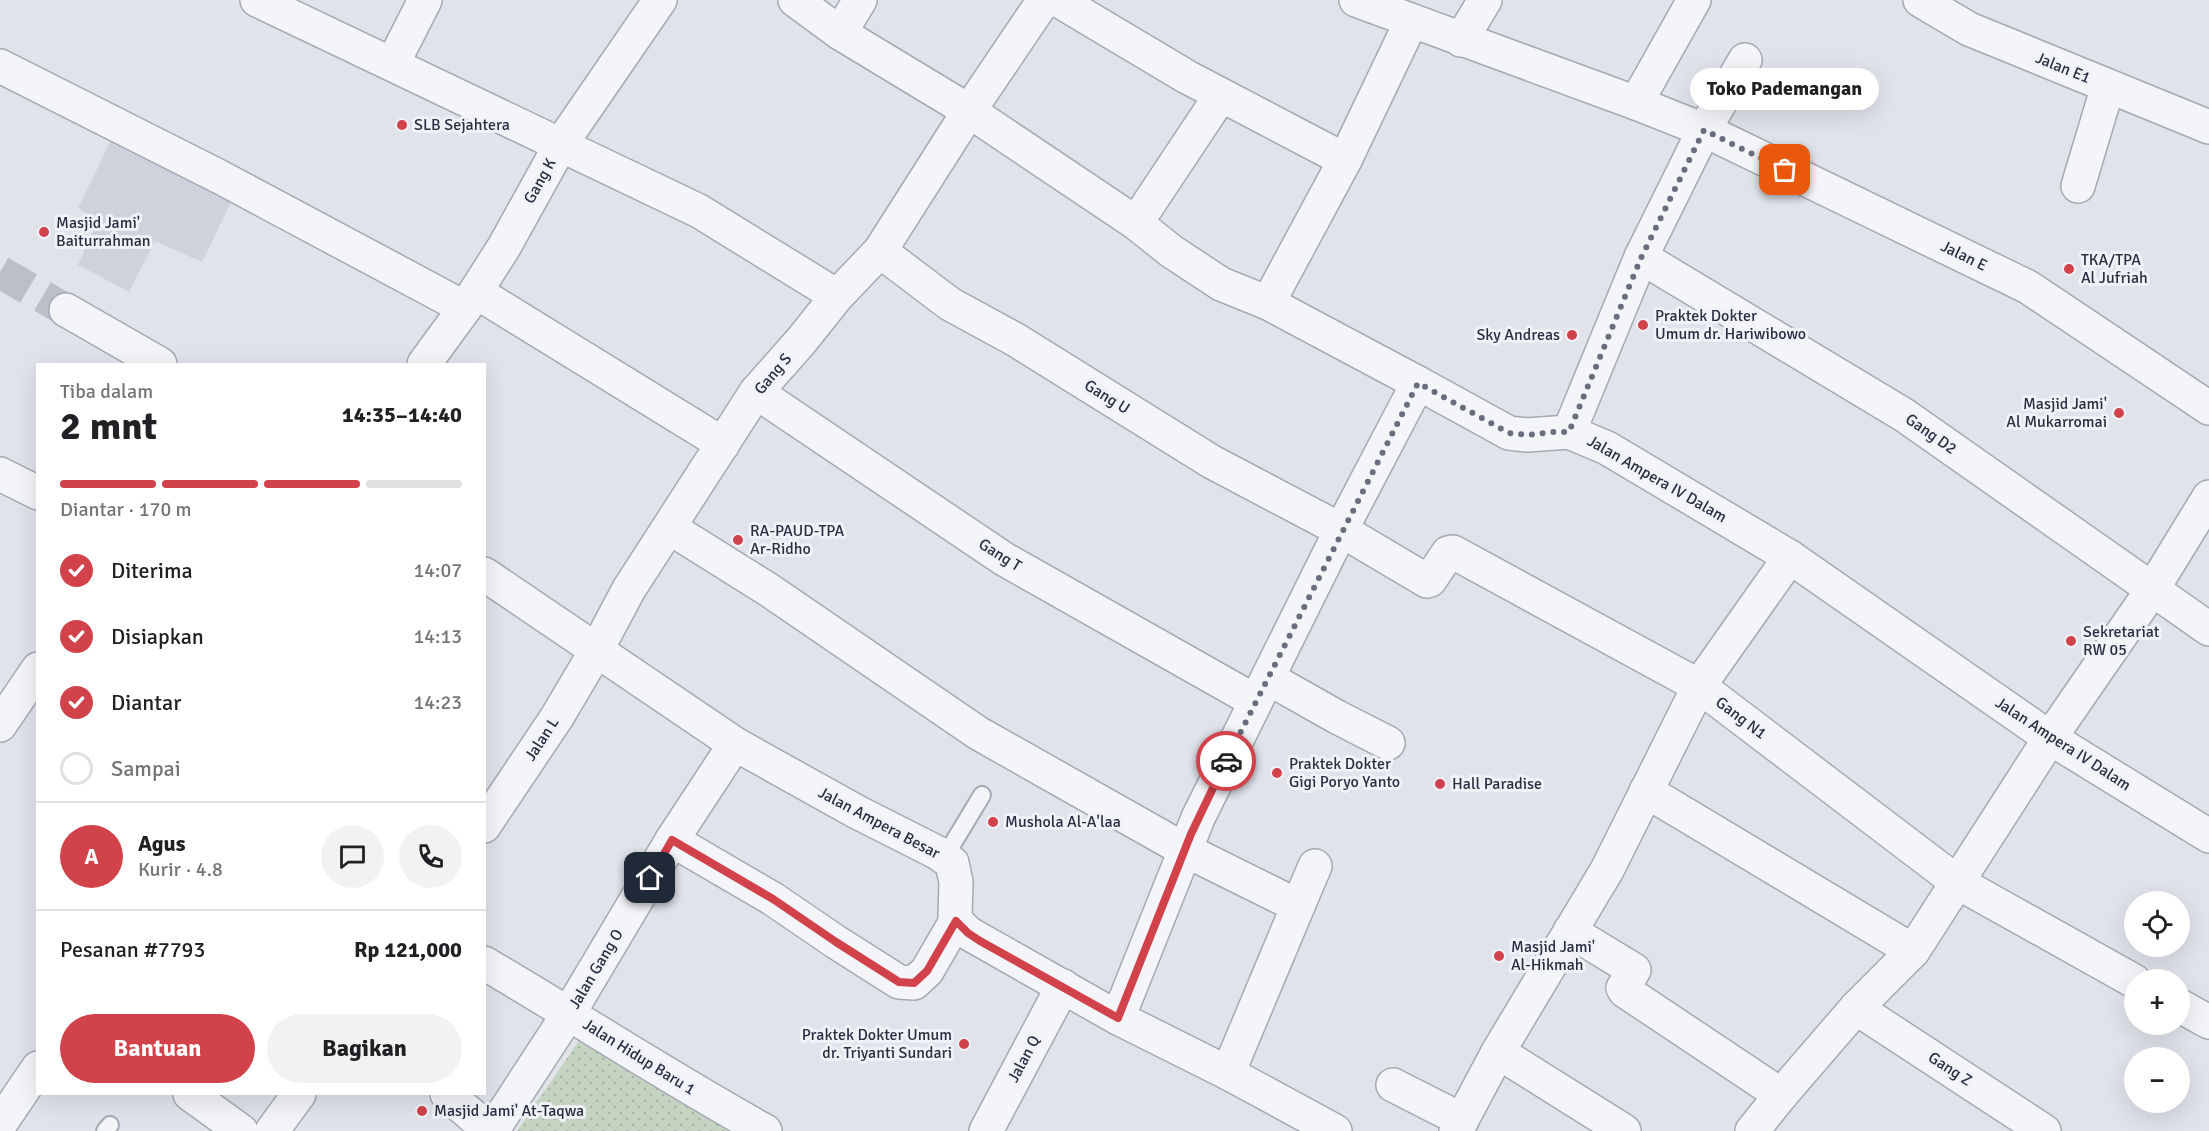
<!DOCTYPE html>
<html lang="id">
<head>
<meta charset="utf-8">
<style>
	body { margin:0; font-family:Signika,sans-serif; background:#f2f2f2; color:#202124; height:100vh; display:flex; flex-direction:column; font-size:22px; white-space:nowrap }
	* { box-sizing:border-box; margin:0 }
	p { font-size:20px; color:#757577 }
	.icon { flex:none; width:33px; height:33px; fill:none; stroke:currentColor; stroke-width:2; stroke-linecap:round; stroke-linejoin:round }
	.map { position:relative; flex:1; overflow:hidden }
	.panel { position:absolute; left:36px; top:363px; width:450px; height:732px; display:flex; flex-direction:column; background:#fff; border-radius:0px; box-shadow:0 6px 24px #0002 }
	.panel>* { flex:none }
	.tools { position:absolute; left:2124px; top:891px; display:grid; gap:12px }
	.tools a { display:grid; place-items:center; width:66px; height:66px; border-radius:50%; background:#fff; box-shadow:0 6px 24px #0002; font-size:30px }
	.pin { position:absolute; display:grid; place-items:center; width:51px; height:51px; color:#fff; margin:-26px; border-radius:12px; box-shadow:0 3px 9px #0006 }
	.courier { position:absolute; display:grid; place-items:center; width:60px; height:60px; margin:-30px; border:4px solid #d2424a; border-radius:50%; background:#fff; color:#222; box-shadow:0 2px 8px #0007 }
	.bubble { position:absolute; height:42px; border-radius:21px; background:#fff; box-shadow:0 6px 24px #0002; font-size:20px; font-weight:700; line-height:42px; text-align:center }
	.head em { font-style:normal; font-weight:700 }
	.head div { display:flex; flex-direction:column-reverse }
	.head { display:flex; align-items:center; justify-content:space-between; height:102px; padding:0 24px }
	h1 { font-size:39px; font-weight:700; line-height:45px }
	.bar { display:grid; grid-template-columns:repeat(4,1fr); gap:9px 6px; align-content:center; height:72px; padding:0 24px }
	.bar i { height:8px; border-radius:4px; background:#e0e0e0 }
	.bar .selected { background:#d2424a }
	.bar p { grid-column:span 4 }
	.line { display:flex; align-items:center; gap:15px; padding:0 24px; border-top:2px solid #e0e0e0 }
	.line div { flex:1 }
	.round { display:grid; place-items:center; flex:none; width:63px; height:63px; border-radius:32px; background:#f2f2f2 }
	ol { padding:0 24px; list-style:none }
	li { display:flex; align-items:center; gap:18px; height:66px }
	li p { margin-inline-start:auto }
	li .icon { padding:6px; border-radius:50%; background:#d2424a; color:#fff; stroke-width:4 }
	li:last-child { color:#757577 }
	li i { width:33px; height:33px; border:3px solid #e0e0e0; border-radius:50% }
	.button { display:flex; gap:12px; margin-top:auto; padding:12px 24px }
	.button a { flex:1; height:69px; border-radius:36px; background:#d2424a; color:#fff; font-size:24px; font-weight:700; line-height:69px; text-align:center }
	.button a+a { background:#f2f2f2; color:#202124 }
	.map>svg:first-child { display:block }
	.built { fill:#ced2dc }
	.grass { fill:url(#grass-dots) }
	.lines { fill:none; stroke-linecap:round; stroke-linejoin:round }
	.tertiary-tunnel { stroke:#bbbfc8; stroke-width:33; stroke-dasharray:33 16; stroke-linecap:butt }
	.service-casing { stroke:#a5a9b4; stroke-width:20 }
	.minor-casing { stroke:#a5a9b4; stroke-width:36 }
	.tertiary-casing { stroke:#a5a9b4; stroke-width:36 }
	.service { stroke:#f3f5f8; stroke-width:16 }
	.minor { stroke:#f3f5f8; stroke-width:33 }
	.tertiary { stroke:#f3f5f8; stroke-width:33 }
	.done { stroke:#686e7d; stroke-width:6; stroke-dasharray:0 10.8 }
	.route { stroke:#d2424a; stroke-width:8 }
	.poi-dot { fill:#d2424a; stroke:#f0f2f7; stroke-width:2 }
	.labels { text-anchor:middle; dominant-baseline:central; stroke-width:6; stroke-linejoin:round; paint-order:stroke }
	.street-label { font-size:16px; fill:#282f42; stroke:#f0f2f7 }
	.poi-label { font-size:16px; fill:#282f42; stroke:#f0f2f7; text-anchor:start }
</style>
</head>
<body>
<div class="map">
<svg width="2209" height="1131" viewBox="0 0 2209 1131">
	<defs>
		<pattern id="grass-dots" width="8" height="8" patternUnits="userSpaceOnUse" patternTransform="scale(1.5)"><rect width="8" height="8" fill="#c4d4c1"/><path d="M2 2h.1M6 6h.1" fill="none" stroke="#a8b6a7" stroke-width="1.8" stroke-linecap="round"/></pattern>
	</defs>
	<rect width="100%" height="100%" fill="#e0e3ea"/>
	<path class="built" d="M116,130L237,190L202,262L155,241L129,292L78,265L98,221L78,208Z"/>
	<path class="grass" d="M583,1035L730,1131H517Z"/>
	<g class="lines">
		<path class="tertiary-tunnel" d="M0,272L66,310"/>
		<g class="service-casing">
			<g id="service">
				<path d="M944,858L982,795"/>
				<path d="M105,1131L110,1125"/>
			</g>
		</g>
		<g class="minor-casing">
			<g id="minor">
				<path d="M257,0L699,211L837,296"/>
				<path d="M795,0L840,33L969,111L1136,223L1171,251L1221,284L1268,303L1418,383"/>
				<path d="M1058,0L1187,77L1345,160"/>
				<path d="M1356,0L1636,103L1704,130L1641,257L1569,432L1607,448L1790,557L2050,738L2209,836"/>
				<path d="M1920,0L1969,29L2209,127"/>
				<path d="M840,33L860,0"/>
				<path d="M1461,40L1485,0"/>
				<path d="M1745,60L1704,130L2028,287L2209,408"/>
				<path d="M393,63L425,0"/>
				<path d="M0,66L220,177L465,308"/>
				<path d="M1636,103L1694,0"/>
				<path d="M2078,186L2108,86"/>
				<path d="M1136,223L1221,95"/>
				<path d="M880,251L950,304L1016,340L1212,462L1341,530L1427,581L1430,580L1448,553L1453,552L1699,686L1957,882L2134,981"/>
				<path d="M1641,257L1904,415L2209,629"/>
				<path d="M476,292L723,444"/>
				<path d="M1268,303L1345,160L1411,22"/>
				<path d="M424,364L465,308L504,247L561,144L660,0"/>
				<path d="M756,392L1004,559L1255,701"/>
				<path d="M0,474L38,493"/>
				<path d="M670,528L769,590L978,733L1185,850L1298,906L1315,866"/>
				<path d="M1268,678L1337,717L1388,743"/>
				<path d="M0,725L38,669"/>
				<path d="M1646,791L1913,951"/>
				<path d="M484,826L557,717L596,651L629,589L756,392L802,340L837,296L880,251L969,111L1044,0"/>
				<path d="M672,840L773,899L836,942L899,982L914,983L927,971L956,921"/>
				<path d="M1570,931L1634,970L1623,988L1625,991L1781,1095"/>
				<path d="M484,963C578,1018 669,1078 765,1131"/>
				<path d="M2180,1006L2209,1022"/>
				<path d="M1856,1008L2044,1131"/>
				<path d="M1118,1018L1198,818L1341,530L1418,383L1509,433L1527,435L1569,432"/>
				<path d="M1498,1052L1624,1131"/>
				<path d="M1228,1073L1298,906"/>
				<path d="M1393,1085L1462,1120"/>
				<path d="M190,1094L241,1131"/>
				<path d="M447,1094L490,1131"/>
				<path d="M0,1124L38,1068"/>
				<path d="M272,1131L299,1094"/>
				<path d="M492,1131L569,1013L672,840L735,744"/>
				<path d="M986,1131L1063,986"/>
				<path d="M1456,1131L1498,1052L1607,870L1699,686L1790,557"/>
				<path d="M1752,1131L1781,1095L1856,1008L1913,951L2050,738L2152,590L2209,497"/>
			</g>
		</g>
		<g class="tertiary-casing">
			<g id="tertiary">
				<path d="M66,310L160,364"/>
				<path d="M484,574L735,744L857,812L938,853L952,863L956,882L955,916L956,921L968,933L1118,1018L1228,1073L1335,1131"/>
			</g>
		</g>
		<use href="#service" class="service"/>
		<use href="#minor" class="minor"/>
		<use href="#tertiary" class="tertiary"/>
	</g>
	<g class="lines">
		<path class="done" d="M1226,761L1418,383L1509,433L1527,435L1554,432H1569L1641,258L1704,130L1785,170"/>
		<path class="route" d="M650,878L672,840L773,899L836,942L899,982L914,983L927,971L956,921L968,933L980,941L1118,1018L1191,834L1226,761"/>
	</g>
	<g class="poi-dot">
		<circle cx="402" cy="125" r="6"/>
		<circle cx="44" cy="232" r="6"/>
		<circle cx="2069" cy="269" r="6"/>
		<circle cx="1643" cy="325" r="6"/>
		<circle cx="1572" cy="335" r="6"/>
		<circle cx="2119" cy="413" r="6"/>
		<circle cx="738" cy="540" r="6"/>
		<circle cx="2071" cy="641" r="6"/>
		<circle cx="1277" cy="773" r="6"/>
		<circle cx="1440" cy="784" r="6"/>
		<circle cx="993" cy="822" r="6"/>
		<circle cx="1499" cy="956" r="6"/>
		<circle cx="964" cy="1044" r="6"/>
		<circle cx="422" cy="1111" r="6"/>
	</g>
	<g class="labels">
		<g class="street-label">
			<text transform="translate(2063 68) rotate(22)">Jalan E1</text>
			<text transform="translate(540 181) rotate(-61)">Gang K</text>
			<text transform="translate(1964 256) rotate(26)">Jalan E</text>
			<text transform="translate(773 374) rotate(-50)">Gang S</text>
			<text transform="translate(1107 397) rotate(32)">Gang U</text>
			<text transform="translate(1931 434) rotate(35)">Gang D2</text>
			<text transform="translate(1657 479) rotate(30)">Jalan Ampera IV Dalam</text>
			<text transform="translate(1000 555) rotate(32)">Gang T</text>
			<text transform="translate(1741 718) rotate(37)">Gang N1</text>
			<text transform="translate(542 739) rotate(-57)">Jalan L</text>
			<text transform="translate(2063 744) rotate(33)">Jalan Ampera IV Dalam</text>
			<text transform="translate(879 823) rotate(28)">Jalan Ampera Besar</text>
			<text transform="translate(596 969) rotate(-59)">Jalan Gang O</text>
			<text transform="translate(639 1057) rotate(32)">Jalan Hidup Baru 1</text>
			<text transform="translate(1024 1059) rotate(-62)">Jalan Q</text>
			<text transform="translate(1950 1069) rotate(33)">Gang Z</text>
		</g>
		<g class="poi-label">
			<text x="414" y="125">SLB Sejahtera</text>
			<text x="56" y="223">Masjid Jami'<tspan x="56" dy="18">Baiturrahman</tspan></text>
			<text x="2081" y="260">TKA/TPA<tspan x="2081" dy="18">Al Jufriah</tspan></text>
			<text x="1655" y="316">Praktek Dokter<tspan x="1655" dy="18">Umum dr. Hariwibowo</tspan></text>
			<text x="1560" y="335" text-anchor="end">Sky Andreas</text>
			<text x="2107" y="404" text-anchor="end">Masjid Jami'<tspan x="2107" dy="18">Al Mukarromai</tspan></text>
			<text x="750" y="531">RA-PAUD-TPA<tspan x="750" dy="18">Ar-Ridho</tspan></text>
			<text x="2083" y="632">Sekretariat<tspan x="2083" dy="18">RW 05</tspan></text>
			<text x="1289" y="764">Praktek Dokter<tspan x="1289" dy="18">Gigi Poryo Yanto</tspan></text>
			<text x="1452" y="784">Hall Paradise</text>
			<text x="1005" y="822">Mushola Al-A'laa</text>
			<text x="1511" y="947">Masjid Jami'<tspan x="1511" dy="18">Al-Hikmah</tspan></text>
			<text x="952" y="1035" text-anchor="end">Praktek Dokter Umum<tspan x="952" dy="18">dr. Triyanti Sundari</tspan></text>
			<text x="434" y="1111">Masjid Jami' At-Taqwa</text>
		</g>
	</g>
</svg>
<div class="tools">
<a><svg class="icon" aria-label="locate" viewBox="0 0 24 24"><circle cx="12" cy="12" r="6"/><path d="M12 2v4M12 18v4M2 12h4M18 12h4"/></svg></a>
<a>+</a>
<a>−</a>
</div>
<div class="pin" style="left:1785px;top:170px;background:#ea580c"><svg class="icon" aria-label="bag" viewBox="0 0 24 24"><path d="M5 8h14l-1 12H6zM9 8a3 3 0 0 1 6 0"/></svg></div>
<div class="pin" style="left:650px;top:878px;background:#1f2937"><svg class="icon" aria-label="home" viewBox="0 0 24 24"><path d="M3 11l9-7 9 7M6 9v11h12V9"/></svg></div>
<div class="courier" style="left:1226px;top:761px"><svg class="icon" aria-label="car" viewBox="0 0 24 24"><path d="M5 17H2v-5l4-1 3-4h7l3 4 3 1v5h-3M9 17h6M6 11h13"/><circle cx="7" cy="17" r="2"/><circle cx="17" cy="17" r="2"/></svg></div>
<div class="bubble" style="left:1690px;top:68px;width:189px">Toko Pademangan</div>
<section class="panel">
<div class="head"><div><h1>2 mnt</h1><p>Tiba dalam</p></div><em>14:35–14:40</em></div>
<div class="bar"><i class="selected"></i><i class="selected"></i><i class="selected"></i><i></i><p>Diantar · 170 m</p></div>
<ol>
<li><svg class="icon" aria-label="check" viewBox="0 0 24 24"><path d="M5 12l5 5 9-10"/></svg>Diterima<p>14:07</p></li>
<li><svg class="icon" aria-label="check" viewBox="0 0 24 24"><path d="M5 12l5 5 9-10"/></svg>Disiapkan<p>14:13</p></li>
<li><svg class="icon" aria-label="check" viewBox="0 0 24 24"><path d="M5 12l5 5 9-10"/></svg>Diantar<p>14:23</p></li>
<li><i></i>Sampai</li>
</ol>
<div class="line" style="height:108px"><b class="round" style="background:#d2424a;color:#fff">A</b><div><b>Agus</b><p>Kurir · 4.8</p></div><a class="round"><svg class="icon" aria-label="chat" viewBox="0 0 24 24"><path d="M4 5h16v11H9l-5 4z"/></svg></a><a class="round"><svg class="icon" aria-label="phone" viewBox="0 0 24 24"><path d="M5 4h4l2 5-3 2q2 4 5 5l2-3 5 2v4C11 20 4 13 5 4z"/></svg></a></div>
<div class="line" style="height:78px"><div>Pesanan #7793</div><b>Rp 121,000</b></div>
<div class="button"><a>Bantuan</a><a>Bagikan</a></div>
</section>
</div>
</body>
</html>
